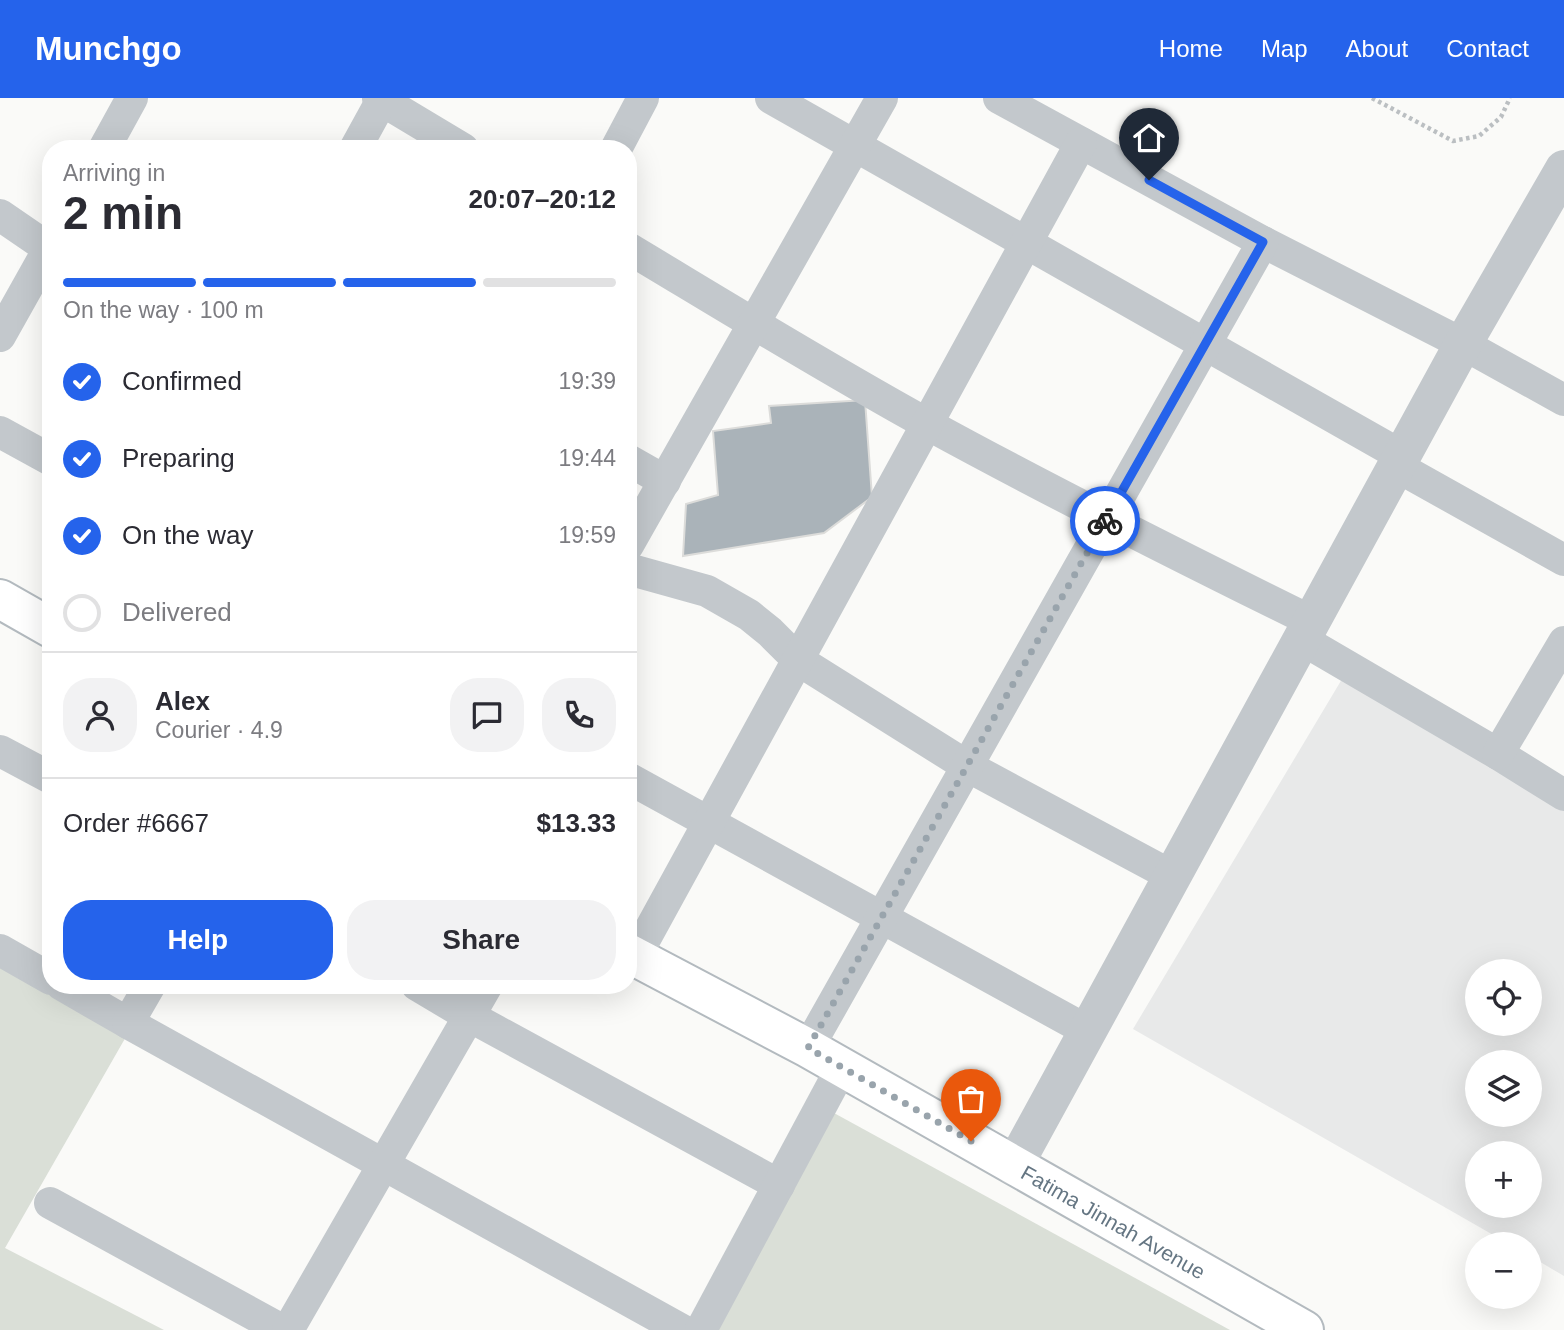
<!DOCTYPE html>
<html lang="en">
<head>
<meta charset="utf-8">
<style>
	body { margin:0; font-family:Arial,sans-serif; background:#f2f2f3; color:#2b2b33; height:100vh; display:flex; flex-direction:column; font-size:26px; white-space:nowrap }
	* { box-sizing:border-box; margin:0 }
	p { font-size:23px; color:#7c7c81 }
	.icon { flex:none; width:38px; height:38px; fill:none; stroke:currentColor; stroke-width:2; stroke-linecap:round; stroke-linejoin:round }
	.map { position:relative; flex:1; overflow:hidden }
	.details { position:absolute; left:42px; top:42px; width:595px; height:854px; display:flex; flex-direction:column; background:#fff; border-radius:28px; box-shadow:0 7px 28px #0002 }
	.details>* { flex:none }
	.buttons { position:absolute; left:1465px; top:861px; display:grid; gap:14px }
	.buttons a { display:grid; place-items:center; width:77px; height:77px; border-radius:50%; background:#fff; box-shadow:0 7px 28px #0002; font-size:35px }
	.pin { position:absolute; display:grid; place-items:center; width:60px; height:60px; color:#fff; margin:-72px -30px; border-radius:50% 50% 50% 0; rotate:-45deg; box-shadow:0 0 7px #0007 }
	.pin .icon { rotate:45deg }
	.courier { position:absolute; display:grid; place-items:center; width:70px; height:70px; margin:-35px; border:5px solid #2563eb; border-radius:50%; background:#fff; color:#222; box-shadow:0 2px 9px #0007 }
	.head em { font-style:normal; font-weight:600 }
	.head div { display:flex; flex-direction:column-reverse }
	.head { display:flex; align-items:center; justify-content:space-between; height:119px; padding:0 21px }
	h1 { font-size:46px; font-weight:600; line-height:52px }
	.bar { display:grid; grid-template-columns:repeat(4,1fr); gap:10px 7px; align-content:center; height:84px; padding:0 21px }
	.bar i { height:9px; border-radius:5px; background:#e1e1e2 }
	.bar .active { background:#2563eb }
	.bar p { grid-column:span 4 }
	.line { display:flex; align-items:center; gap:18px; padding:0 21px; border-top:2px solid #e1e1e2 }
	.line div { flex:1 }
	.round { display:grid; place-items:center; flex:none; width:74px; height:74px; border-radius:28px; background:#f2f2f3 }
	ol { padding:0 21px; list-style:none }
	li { display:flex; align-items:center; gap:21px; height:77px }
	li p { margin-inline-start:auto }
	li .icon { padding:7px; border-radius:50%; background:#2563eb; color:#fff; stroke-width:4 }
	li:last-child { color:#7c7c81 }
	li i { width:38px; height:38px; border:4px solid #e1e1e2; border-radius:50% }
	.cta { display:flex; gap:14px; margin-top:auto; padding:14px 21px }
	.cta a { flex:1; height:80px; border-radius:28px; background:#2563eb; color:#fff; font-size:28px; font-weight:600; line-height:80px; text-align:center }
	.cta a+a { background:#f2f2f3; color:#2b2b33 }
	header { display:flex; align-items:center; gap:42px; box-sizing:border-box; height:98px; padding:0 35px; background:#2563eb; color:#fff }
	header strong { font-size:33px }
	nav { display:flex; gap:38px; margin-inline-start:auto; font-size:24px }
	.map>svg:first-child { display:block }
	.built { fill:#e8e9e9; fill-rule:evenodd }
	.green { fill:#dadfd7 }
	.building { fill:#aab3b9; stroke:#dcdcda; stroke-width:2 }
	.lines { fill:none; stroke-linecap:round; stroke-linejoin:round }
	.secondary-casing { stroke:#b3babf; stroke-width:42 }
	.path { stroke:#bbbfc2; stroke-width:4.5; stroke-dasharray:3.5 3.5; stroke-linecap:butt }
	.minor { stroke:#c3c8cc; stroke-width:32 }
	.tertiary { stroke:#c3c8cc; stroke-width:38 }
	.secondary { stroke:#fff; stroke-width:38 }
	.done { stroke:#99a4ac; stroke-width:7; stroke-dasharray:0 12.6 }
	.route { stroke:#2563eb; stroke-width:9 }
	.labels { text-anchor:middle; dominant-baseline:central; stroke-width:7; stroke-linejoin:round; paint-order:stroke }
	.street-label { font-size:21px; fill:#657683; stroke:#fff }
</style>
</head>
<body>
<header>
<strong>Munchgo</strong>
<nav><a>Home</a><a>Map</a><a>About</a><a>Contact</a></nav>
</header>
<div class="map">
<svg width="1564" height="1232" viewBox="0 0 1564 1232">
	<rect width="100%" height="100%" fill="#fafaf8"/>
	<path class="built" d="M1348,571L1564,696V1178L1530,1158V1146H1509L1133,931ZM1477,873H1530V926H1477ZM1477,964H1530V1017H1477ZM1477,1055H1530V1108H1477Z"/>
	<g class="green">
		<path d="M0,866L127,937L5,1150L164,1232H0Z"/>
		<path d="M834,1015L1230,1232H717Z"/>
	</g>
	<path class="building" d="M865,302L872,399L824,435L683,458L686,406L718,397L713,333L771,325L769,308Z"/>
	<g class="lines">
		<g class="secondary-casing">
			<g id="secondary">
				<path d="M0,501L51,530"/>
				<path id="s1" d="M628,855L808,950L1304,1232"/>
			</g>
		</g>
		<path class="path" d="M1372,0L1453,43L1479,38L1501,19L1510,0"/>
		<g class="minor">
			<path d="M378,0L463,51"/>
			<path d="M771,0L1402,358"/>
			<path d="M999,0L1263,144L1463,246L1564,302"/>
			<path d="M104,51L132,0"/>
			<path d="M355,51L383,0"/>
			<path d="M616,51L643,0"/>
			<path d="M0,117L51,152"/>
			<path d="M628,150C728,210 827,271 929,327C1055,396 1183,460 1311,523"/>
			<path d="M0,238L51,147"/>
			<path d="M0,334L51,362"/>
			<path d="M628,362L665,383"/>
			<path d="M1396,368L1564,462"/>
			<path d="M628,447L882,0"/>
			<path d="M628,471L707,493L749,517L770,534L798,562L967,668L1172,778"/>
			<path d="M1301,541L1498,656L1564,697"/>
			<path d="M0,653L51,680"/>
			<path d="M1498,656L1564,544"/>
			<path d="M628,680L1088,933"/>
			<path d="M0,852L51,881"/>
			<path d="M635,859L1081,45"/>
			<path d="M62,887L128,925"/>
			<path d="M150,887L128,925L682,1232"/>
			<path d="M417,887L469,918L779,1087"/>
			<path d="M808,950L1263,144"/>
			<path d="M50,1105L282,1232"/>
			<path d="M288,1232L487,887"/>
			<path d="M701,1232L842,969"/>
		</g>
		<path class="tertiary" d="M1014,1068L1463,246L1564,71"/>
		<use href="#secondary" class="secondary"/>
	</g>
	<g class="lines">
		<path class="done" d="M971,1043L808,950L1105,423"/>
		<path class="route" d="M1105,423L1263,144L1149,82"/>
	</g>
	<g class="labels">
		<g class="street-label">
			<text stroke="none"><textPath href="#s1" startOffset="555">Fatima Jinnah Avenue</textPath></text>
		</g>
	</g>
</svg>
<div class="buttons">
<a><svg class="icon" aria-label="locate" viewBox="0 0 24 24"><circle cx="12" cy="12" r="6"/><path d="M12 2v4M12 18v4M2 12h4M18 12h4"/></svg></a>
<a><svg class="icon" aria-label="layers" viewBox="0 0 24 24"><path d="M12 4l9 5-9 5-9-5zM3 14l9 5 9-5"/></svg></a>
<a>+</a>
<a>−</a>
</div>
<div class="pin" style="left:971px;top:1043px;background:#ea580c"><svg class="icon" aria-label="bag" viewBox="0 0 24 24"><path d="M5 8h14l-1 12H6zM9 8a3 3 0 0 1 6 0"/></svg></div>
<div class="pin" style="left:1149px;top:82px;background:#1f2937"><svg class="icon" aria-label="home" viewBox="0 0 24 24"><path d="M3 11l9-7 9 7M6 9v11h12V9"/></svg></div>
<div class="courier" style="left:1105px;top:423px"><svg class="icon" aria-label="bike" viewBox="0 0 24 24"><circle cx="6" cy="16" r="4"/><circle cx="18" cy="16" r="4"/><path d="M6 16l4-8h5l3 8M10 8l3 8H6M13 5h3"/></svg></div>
<section class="details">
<div class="head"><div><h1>2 min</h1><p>Arriving in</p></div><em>20:07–20:12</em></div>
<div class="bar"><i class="active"></i><i class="active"></i><i class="active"></i><i></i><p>On the way · 100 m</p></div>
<ol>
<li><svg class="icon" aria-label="check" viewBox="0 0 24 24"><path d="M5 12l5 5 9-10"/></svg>Confirmed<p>19:39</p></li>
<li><svg class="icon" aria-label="check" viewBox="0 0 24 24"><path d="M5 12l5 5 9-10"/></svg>Preparing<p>19:44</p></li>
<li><svg class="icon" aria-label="check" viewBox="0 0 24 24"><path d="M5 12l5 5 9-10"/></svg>On the way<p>19:59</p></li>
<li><i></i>Delivered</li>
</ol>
<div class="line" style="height:126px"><a class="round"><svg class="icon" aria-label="person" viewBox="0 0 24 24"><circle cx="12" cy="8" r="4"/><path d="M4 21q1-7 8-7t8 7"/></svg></a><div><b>Alex</b><p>Courier · 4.9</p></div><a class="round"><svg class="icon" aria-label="chat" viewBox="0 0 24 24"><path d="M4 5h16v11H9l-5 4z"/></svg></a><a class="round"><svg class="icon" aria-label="phone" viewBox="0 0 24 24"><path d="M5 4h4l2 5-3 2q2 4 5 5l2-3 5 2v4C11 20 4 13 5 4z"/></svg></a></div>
<div class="line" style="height:91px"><div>Order #6667</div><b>$13.33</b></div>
<div class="cta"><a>Help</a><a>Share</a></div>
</section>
</div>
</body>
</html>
